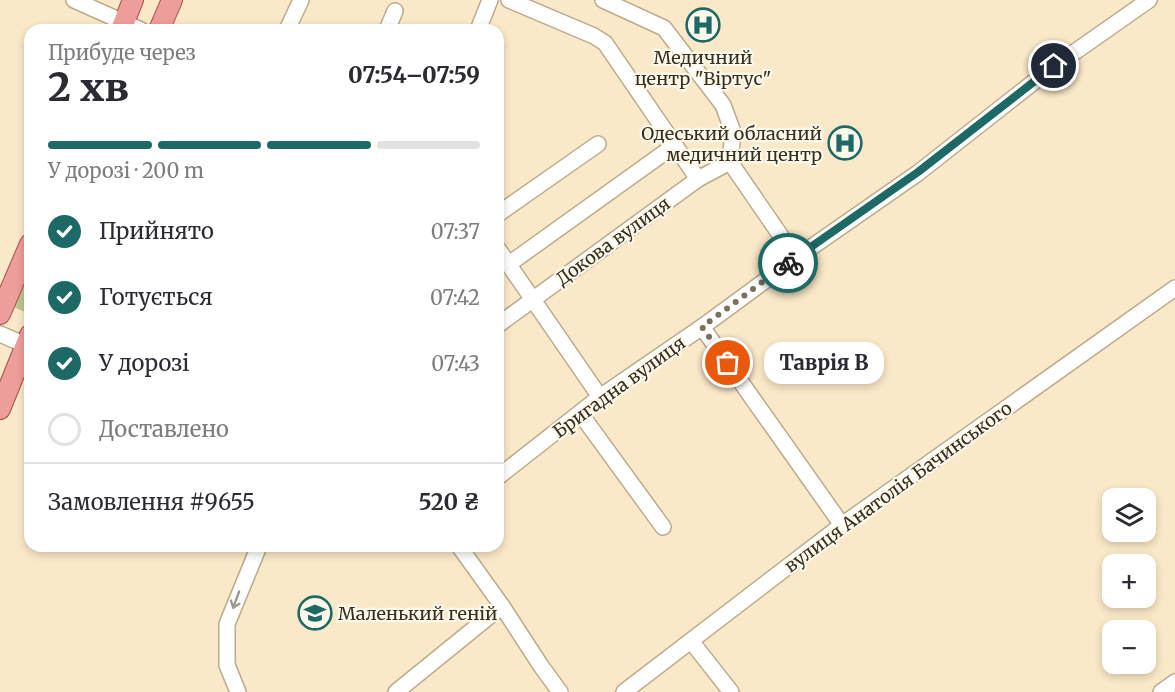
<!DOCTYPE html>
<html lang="uk">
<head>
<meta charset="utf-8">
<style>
	body { margin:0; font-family:Merriweather,serif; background:#f2f2f3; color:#2b2b33; height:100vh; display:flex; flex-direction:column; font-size:22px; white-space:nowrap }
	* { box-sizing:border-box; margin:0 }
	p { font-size:20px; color:#7c7c81 }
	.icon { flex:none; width:33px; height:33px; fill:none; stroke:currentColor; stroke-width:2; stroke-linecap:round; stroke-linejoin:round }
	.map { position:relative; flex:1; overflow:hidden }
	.details { position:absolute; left:24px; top:24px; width:480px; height:528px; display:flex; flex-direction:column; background:#fff; border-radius:18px; box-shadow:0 3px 9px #0003 }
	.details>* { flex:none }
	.controls { position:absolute; left:1102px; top:488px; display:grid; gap:12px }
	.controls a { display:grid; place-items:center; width:54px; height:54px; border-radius:12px; background:#fff; box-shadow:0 3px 9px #0003; font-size:30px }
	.pin { position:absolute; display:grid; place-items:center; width:51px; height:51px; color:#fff; margin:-26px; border:3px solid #fff; border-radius:50%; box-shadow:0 2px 6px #0007 }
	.courier { position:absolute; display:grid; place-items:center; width:60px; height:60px; margin:-30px; border:4px solid #1d6965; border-radius:50%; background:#fff; color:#222; box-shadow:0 2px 8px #0007 }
	.bubble { position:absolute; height:42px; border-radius:18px; background:#fff; box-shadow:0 3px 9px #0003; font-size:20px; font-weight:800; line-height:42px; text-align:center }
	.head em { font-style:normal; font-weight:800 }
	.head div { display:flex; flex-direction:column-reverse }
	.head { display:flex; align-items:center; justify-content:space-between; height:102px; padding:0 24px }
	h1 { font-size:39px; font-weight:800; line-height:45px }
	.bar { display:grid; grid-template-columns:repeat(4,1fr); gap:9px 6px; align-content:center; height:72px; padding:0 24px }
	.bar i { height:8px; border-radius:4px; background:#e1e1e2 }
	.bar .selected { background:#1d6965 }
	.bar p { grid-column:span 4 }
	.line { display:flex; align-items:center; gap:15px; padding:0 24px; border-top:2px solid #e1e1e2 }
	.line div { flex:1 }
	ol { padding:0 24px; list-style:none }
	li { display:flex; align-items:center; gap:18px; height:66px }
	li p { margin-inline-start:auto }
	li .icon { padding:6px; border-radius:50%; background:#1d6965; color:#fff; stroke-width:4 }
	li:last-child { color:#7c7c81 }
	li i { width:33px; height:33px; border:3px solid #e1e1e2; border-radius:50% }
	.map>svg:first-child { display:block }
	.green { fill:#bec78f }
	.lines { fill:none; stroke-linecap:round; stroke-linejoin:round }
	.minor-casing { stroke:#bbab8b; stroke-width:18 }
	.major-casing { stroke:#a64d44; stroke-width:22 }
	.minor { stroke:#fff; stroke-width:15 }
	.major { stroke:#ee9e9a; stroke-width:20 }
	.oneway { stroke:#9a9790 }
	.done { stroke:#7a705c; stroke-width:6; stroke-dasharray:0 10.8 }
	.route { stroke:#1d6965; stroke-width:8 }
	.labels { text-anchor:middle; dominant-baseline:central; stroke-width:4.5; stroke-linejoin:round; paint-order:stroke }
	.poi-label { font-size:18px; fill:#352f22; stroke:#fef8ea }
	.street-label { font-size:18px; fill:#352f22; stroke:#fef8ea }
</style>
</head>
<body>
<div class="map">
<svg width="1175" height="692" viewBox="0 0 1175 692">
	<rect width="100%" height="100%" fill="#fae9c8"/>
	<path class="green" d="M30,255V314L9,305Z"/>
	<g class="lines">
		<g class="minor-casing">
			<g id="minor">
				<path d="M74,0L141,30"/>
				<path d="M509,0L594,36L605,43L698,179"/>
				<path d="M603,0L664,28L723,105L733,132L730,162L796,258"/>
				<path d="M287,30L301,0"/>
				<path d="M387,30L395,11"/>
				<path d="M478,30L490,0"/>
				<path d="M498,214L598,144"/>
				<path d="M498,249L600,397"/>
				<path d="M509,264L675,145"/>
				<path d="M498,325L698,179L730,162"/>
				<path d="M702,327L842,525"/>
				<path d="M0,334L30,347"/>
				<path d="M580,413L663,527"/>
				<path d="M498,477L600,397L702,327L796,258L918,173L1049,70L1149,0"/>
				<path d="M459,546L502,606L541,666L560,692"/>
				<path d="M691,641L731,692"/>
				<path d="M238,692L227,665V624L259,546"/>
				<path d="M396,692L502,606"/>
				<path d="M624,692L842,525L1175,288"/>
				<path d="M1161,692L1175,682"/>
			</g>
		</g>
		<g class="major-casing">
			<g id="major">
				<path d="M121,30L133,0"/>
				<path d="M159,30L172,0"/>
				<path d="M0,314L30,244"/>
				<path d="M0,409L30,335"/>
			</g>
		</g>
		<use href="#minor" class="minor"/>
		<use href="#major" class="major"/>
	</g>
	<defs><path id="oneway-shaft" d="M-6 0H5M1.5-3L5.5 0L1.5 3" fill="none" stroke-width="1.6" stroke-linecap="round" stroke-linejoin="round" transform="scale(1.5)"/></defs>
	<use class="oneway" href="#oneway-shaft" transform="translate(236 600) rotate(110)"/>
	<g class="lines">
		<path class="done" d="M728,363L702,327L788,263"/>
		<path class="route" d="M788,263L918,172L1054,66"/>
	</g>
	<defs>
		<g id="hospital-ring" transform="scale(1.725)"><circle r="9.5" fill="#fef8ea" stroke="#1d6965" stroke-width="1.5"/><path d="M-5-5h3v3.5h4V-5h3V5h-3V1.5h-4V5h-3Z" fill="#1d6965"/></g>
		<g id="school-ring" transform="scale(1.725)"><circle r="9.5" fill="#fef8ea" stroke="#1d6965" stroke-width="1.5"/><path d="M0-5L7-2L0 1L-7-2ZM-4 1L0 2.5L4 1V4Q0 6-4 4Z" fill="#1d6965"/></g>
	</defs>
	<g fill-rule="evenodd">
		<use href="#hospital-ring" x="703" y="25"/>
		<use href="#hospital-ring" x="845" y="143"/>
		<use href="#school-ring" x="315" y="613"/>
	</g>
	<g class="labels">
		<g class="poi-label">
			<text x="703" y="57">Медичний<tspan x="703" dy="21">центр "Віртус"</tspan></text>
			<text x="822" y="133" text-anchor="end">Одеський обласний<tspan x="822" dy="21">медичний центр</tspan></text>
			<text x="338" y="613" text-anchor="start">Маленький геній</text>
		</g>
		<g class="street-label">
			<text transform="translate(613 241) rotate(-36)">Докова вулиця</text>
			<text transform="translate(619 387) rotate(-36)">Бригадна вулиця</text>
			<text transform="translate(898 487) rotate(-36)">вулиця Анатолія Бачинського</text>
		</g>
	</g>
</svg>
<div class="controls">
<a><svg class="icon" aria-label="layers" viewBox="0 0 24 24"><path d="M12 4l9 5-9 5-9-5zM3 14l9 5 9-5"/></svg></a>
<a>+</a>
<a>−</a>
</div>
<div class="pin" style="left:728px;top:363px;background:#ea580c"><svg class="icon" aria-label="bag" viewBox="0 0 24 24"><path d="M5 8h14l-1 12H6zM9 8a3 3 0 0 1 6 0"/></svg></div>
<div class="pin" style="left:1054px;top:66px;background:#1f2937"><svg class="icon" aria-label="home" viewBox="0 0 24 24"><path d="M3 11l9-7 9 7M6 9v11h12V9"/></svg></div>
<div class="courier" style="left:788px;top:263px"><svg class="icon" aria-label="bike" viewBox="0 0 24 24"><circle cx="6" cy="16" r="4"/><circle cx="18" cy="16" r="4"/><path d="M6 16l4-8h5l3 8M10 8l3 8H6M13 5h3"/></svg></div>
<div class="bubble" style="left:764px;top:342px;width:120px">Таврія В</div>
<section class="details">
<div class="head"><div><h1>2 хв</h1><p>Прибуде через</p></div><em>07:54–07:59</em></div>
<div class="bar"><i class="selected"></i><i class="selected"></i><i class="selected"></i><i></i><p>У дорозі · 200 m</p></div>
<ol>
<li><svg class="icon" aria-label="check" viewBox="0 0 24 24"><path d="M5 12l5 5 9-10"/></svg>Прийнято<p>07:37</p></li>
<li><svg class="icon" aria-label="check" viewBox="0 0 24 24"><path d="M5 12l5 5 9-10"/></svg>Готується<p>07:42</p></li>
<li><svg class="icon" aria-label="check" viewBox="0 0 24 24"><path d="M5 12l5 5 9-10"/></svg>У дорозі<p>07:43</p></li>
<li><i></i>Доставлено</li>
</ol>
<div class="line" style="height:78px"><div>Замовлення #9655</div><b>520 ₴</b></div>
</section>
</div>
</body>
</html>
